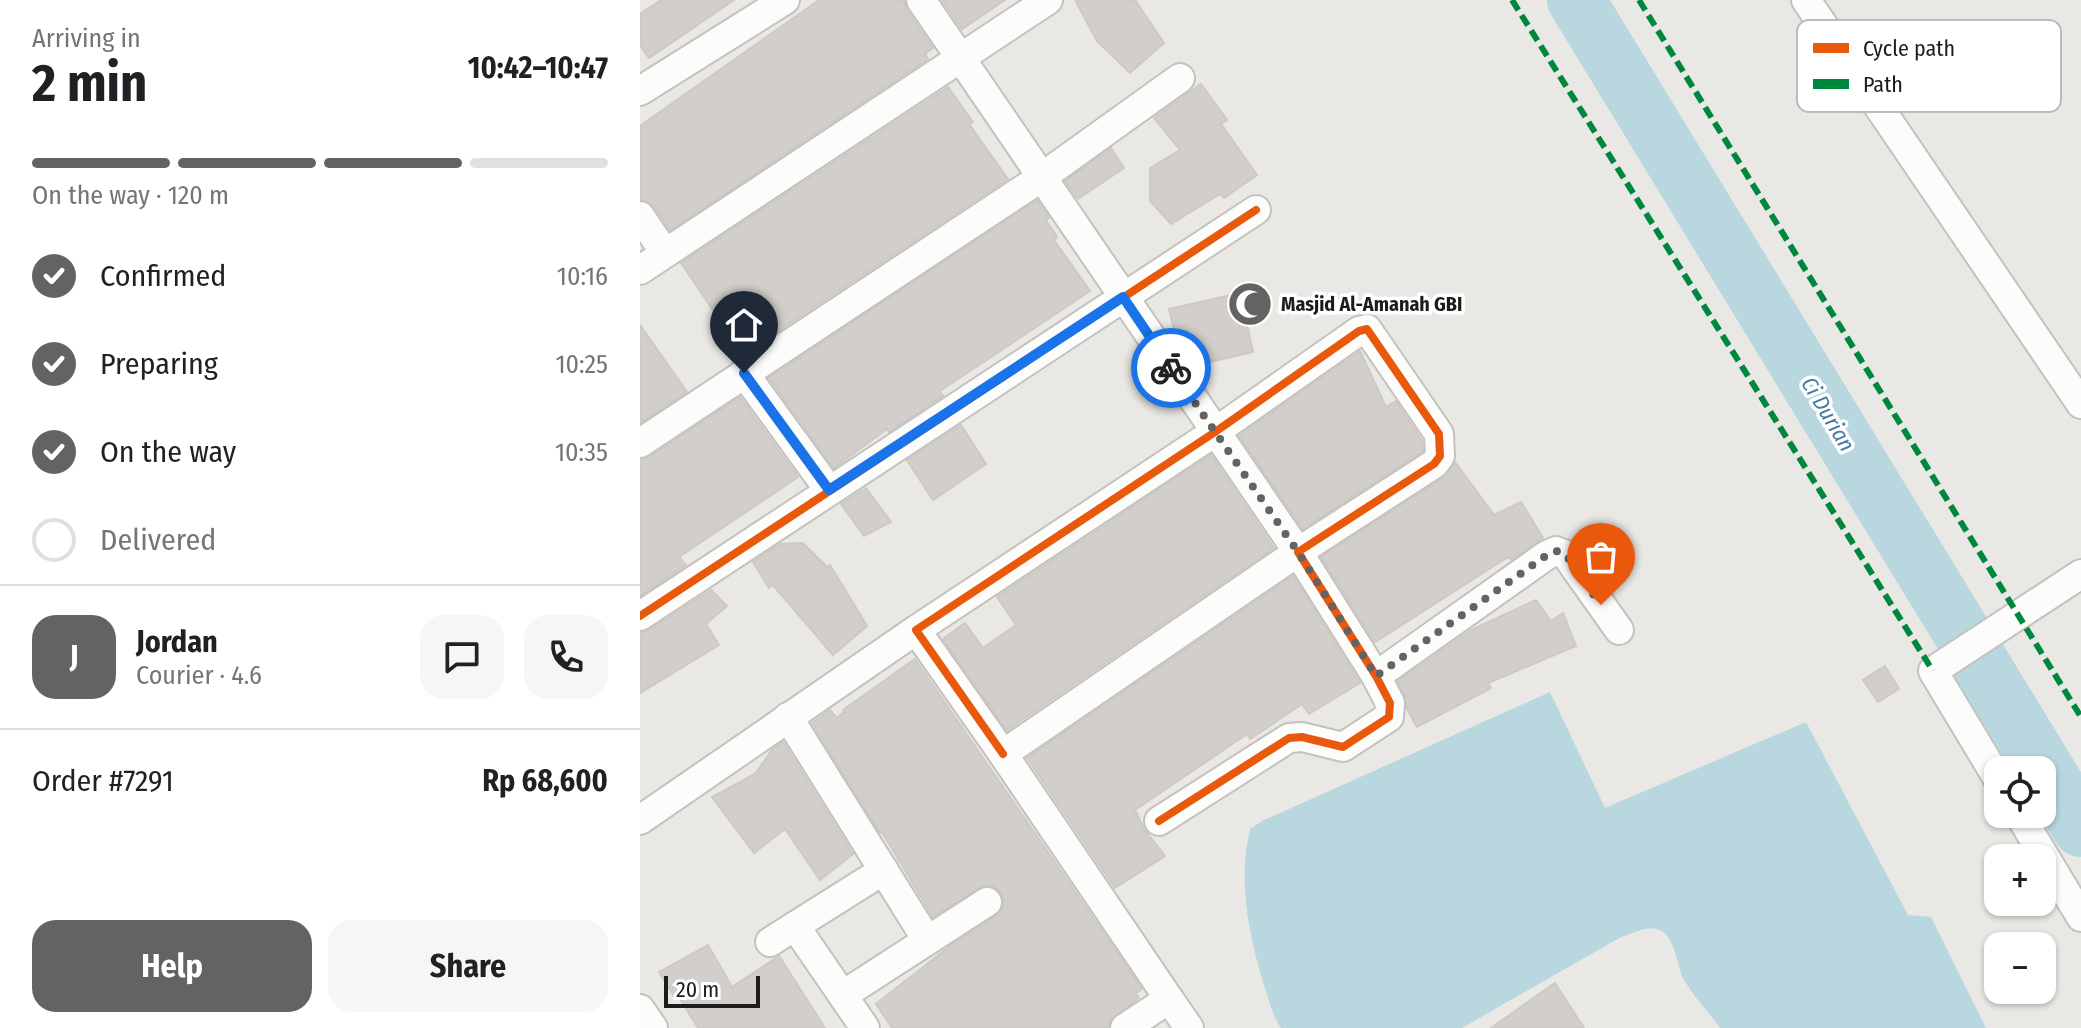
<!DOCTYPE html>
<html lang="en">
<head>
<meta charset="utf-8">
<style>
	body { margin:0; font-family:"Fira Sans Condensed",sans-serif; background:#f6f6f6; color:#202124; height:100vh; display:flex; flex-direction:column; font-size:30px; white-space:nowrap }
	* { box-sizing:border-box; margin:0 }
	p { font-size:26px; color:#757577 }
	.icon { flex:none; width:44px; height:44px; fill:none; stroke:currentColor; stroke-width:2; stroke-linecap:round; stroke-linejoin:round }
	.map { position:relative; flex:1; overflow:hidden }
	.drawer { display:flex; flex-direction:column; background:#fff; width:640px }
	.drawer>* { flex:none }
	.controls { position:absolute; left:1344px; top:756px; display:grid; gap:16px }
	.controls a { display:grid; place-items:center; width:72px; height:72px; border-radius:16px; background:#fff; box-shadow:0 2px 6px #0004; font-size:40px }
	.scale { position:absolute; left:24px; bottom:20px; width:96px; box-sizing:border-box; padding-left:8px; border:4px solid #1c1c1c; border-top:0; font-size:22px; line-height:28px; white-space:nowrap; color:#1c1c1c; -webkit-text-stroke:6px #fff; paint-order:stroke }
	.pin { position:absolute; display:grid; place-items:center; width:68px; height:68px; color:#fff; margin:-82px -34px; border-radius:50% 50% 50% 0; rotate:-45deg; box-shadow:0 0 8px #0007 }
	.pin .icon { rotate:45deg }
	.courier { position:absolute; display:grid; place-items:center; width:80px; height:80px; margin:-40px; border:6px solid #1a73e8; border-radius:50%; background:#fff; color:#222; box-shadow:0 2px 10px #0007 }
	.summary em { font-style:normal; font-weight:700 }
	.summary div { display:flex; flex-direction:column-reverse }
	.summary { display:flex; align-items:center; justify-content:space-between; height:136px; padding:0 32px }
	h1 { font-size:52px; font-weight:700; line-height:60px }
	.bar { display:grid; grid-template-columns:repeat(4,1fr); gap:12px 8px; align-content:center; height:96px; padding:0 32px }
	.bar i { height:10px; border-radius:6px; background:#e0e0e0 }
	.bar .active { background:#646362 }
	.bar p { grid-column:span 4 }
	.line { display:flex; align-items:center; gap:20px; padding:0 32px; border-top:2px solid #e0e0e0 }
	.line div { flex:1 }
	.round { display:grid; place-items:center; flex:none; width:84px; height:84px; border-radius:24px; background:#f6f6f6 }
	ol { padding:0 32px; list-style:none }
	li { display:flex; align-items:center; gap:24px; height:88px }
	li p { margin-inline-start:auto }
	li .icon { padding:8px; border-radius:50%; background:#646362; color:#fff; stroke-width:4 }
	li:last-child { color:#757577 }
	li i { width:44px; height:44px; border:4px solid #e0e0e0; border-radius:50% }
	.primary-button { display:flex; gap:16px; margin-top:auto; padding:16px 32px }
	.primary-button a { flex:1; height:92px; border-radius:24px; background:#646362; color:#fff; font-size:32px; font-weight:700; line-height:92px; text-align:center }
	.primary-button a+a { background:#f6f6f6; color:#202124 }
	main { display:flex; flex:1; min-height:0 }
	.map>svg:first-child { display:block }
	.water { fill:#b8d7de }
	.lines { fill:none; stroke-linecap:round; stroke-linejoin:round }
	.river { stroke:#b8d7de; stroke-width:58 }
	.building { fill:#d1cecb; stroke:#cdc9c5; stroke-width:2 }
	.minor-casing { stroke:#c3c2c0; stroke-width:32 }
	.minor { stroke:#fcfcfb; stroke-width:28 }
	.quiet { stroke:#00873e; stroke-width:6; stroke-dasharray:12 6; stroke-linecap:butt }
	.cycleway-casing { stroke:#fff; stroke-width:13 }
	.cycleway { stroke:#e8590c; stroke-width:8 }
	.done { stroke:#646362; stroke-width:8; stroke-dasharray:0 14.4 }
	.route { stroke:#1a73e8; stroke-width:10 }
	.labels { text-anchor:middle; dominant-baseline:central; stroke-width:7; stroke-linejoin:round; paint-order:stroke }
	.poi-label { font-size:20px; font-weight:bold; fill:#1c1c1c; stroke:#fff; text-anchor:start }
	.water-label { font-size:22px; font-style:italic; fill:#4879a1; stroke:#fff }
	.key { fill:#fff; stroke:#bbb; stroke-width:2 }
	.key-label { font-size:22px; fill:#1c1c1c }
</style>
</head>
<body>
<main>
<section class="drawer">
<div class="summary"><div><h1>2 min</h1><p>Arriving in</p></div><em>10:42–10:47</em></div>
<div class="bar"><i class="active"></i><i class="active"></i><i class="active"></i><i></i><p>On the way · 120 m</p></div>
<ol>
<li><svg class="icon" aria-label="check" viewBox="0 0 24 24"><path d="M5 12l5 5 9-10"/></svg>Confirmed<p>10:16</p></li>
<li><svg class="icon" aria-label="check" viewBox="0 0 24 24"><path d="M5 12l5 5 9-10"/></svg>Preparing<p>10:25</p></li>
<li><svg class="icon" aria-label="check" viewBox="0 0 24 24"><path d="M5 12l5 5 9-10"/></svg>On the way<p>10:35</p></li>
<li><i></i>Delivered</li>
</ol>
<div class="line" style="height:144px"><b class="round" style="background:#646362;color:#fff">J</b><div><b>Jordan</b><p>Courier · 4.6</p></div><a class="round"><svg class="icon" aria-label="chat" viewBox="0 0 24 24"><path d="M4 5h16v11H9l-5 4z"/></svg></a><a class="round"><svg class="icon" aria-label="phone" viewBox="0 0 24 24"><path d="M5 4h4l2 5-3 2q2 4 5 5l2-3 5 2v4C11 20 4 13 5 4z"/></svg></a></div>
<div class="line" style="height:104px"><div>Order #7291</div><b>Rp 68,600</b></div>
<div class="primary-button"><a>Help</a><a>Share</a></div>
</section>
<div class="map">
<svg width="1441" height="1028" viewBox="0 0 1441 1028">
	<rect width="100%" height="100%" fill="#eae8e4"/>
	<path class="water" d="M910,692L965,808L1166,722L1268,915L1291,917L1346,1028H1080C1069,1012 1052,995 1043,978C1036,964 1036,935 1017,929C1007,926 991,934 981,937L822,1028H641C632,1015 628,997 623,982C608,932 598,880 610,829L622,821Z"/>
	<g class="lines">
		<path class="river" d="M936,0L1441,828"/>
	</g>
	<g class="building">
		<path d="M21,0H94L9,58L0,45V14Z"/>
		<path d="M179,0H264L267,10L293,48L285,54L288,59L30,230L14,206L0,199V126Z"/>
		<path d="M302,0H365L322,29Z"/>
		<path d="M435,0H495L524,43L490,73L457,41Z"/>
		<path d="M561,84L587,120L581,124L617,175L584,198L580,194L531,224L510,201V168L540,150L514,118Z"/>
		<path d="M308,87L333,122L329,124L368,179L100,356L76,321L79,319L41,263Z"/>
		<path d="M471,148L484,168L438,199L425,181Z"/>
		<path d="M397,200L409,218L406,220L417,237L414,240L450,291L300,391L303,396L249,432L247,429L194,468L129,378Z"/>
		<path d="M600,293L613,352L552,366L538,346L529,309Z"/>
		<path d="M0,325L47,392L0,423Z"/>
		<path d="M720,351L746,407L756,401L782,440L783,451L663,529L599,436Z"/>
		<path d="M100,397L158,477L39,557L46,565L0,596V460L9,457Z"/>
		<path d="M321,425L346,464L293,500L267,460Z"/>
		<path d="M571,455L634,548L367,730L303,639L325,623L343,648L376,625L357,597Z"/>
		<path d="M815,462L854,515L881,502L903,538L871,560L868,557L735,642L681,557L803,478Z"/>
		<path d="M226,488L251,522L224,536L201,504Z"/>
		<path d="M163,543L187,567L190,565L227,626L193,655L133,585L129,588L113,562L140,544Z"/>
		<path d="M653,576L720,683L669,714L662,704L610,739L607,734L495,810L504,829L525,856L475,888L387,758Z"/>
		<path d="M71,590L87,606L66,624L79,645L0,693V633L9,630Z"/>
		<path d="M896,600L911,621L923,613L936,646L848,683L851,688L777,727L767,709L765,696L758,681L831,630Z"/>
		<path d="M275,659L502,989L496,993L499,998L470,1020L468,1028H252L236,1004L310,946L356,916L362,910L364,902L361,892L354,887L345,885L293,917L242,832L240,833L172,723L190,710L197,718L204,712L203,710Z"/>
		<path d="M1245,666L1259,689L1238,702L1223,680Z"/>
		<path d="M143,742L213,854L180,880L145,829L114,853L72,797L115,774L132,750Z"/>
		<path d="M68,945L92,987L139,956L185,1028H58L37,994L34,996L19,972Z"/>
		<path d="M915,983L944,1028H851Z"/>
	</g>
	<g class="lines">
		<g class="minor-casing">
			<g id="minor">
				<path d="M281,0L658,552L363,754L529,999L485,1028"/>
				<path d="M1166,0L1441,404"/>
				<path d="M0,91L145,0"/>
				<path d="M0,216L25,253"/>
				<path d="M0,270L408,0"/>
				<path d="M104,373L189,490"/>
				<path d="M0,443L402,177L540,78"/>
				<path d="M0,616L616,210"/>
				<path d="M736,676L907,555L916,551L926,555L979,630"/>
				<path d="M148,717L287,940"/>
				<path d="M363,754L276,630L575,432L719,331L727,329L799,434L800,456L794,464L658,552L736,676L750,703L749,717L703,747L662,737L649,738L519,821"/>
				<path d="M1358,779L1293,671L1441,574"/>
				<path d="M1379,814L1441,917"/>
				<path d="M0,820L276,630"/>
				<path d="M130,942L155,926"/>
				<path d="M203,995L347,902"/>
				<path d="M529,999L549,1028"/>
				<path d="M0,1009L13,1028"/>
				<path d="M225,1028L155,926L244,870"/>
			</g>
		</g>
		<use href="#minor" class="minor"/>
		<g class="quiet">
			<path d="M872,0L1293,671"/>
			<path d="M999,0L1441,717"/>
		</g>
		<g class="cycleway-casing">
			<g id="cycleway">
				<path d="M0,616L616,210"/>
				<path d="M363,754L276,630L575,432L719,331L727,329L799,434L800,456L794,464L658,552L736,676L750,703L749,717L703,747L662,737L649,738L519,821"/>
			</g>
		</g>
		<use href="#cycleway" class="cycleway"/>
	</g>
	<g class="lines">
		<path class="done" d="M531,368L658,552L736,676L907,555L916,551L926,555L961,605"/>
		<path class="route" d="M104,373L189,490L483,297L531,368"/>
	</g>
	<defs>
		<g id="mosque-disc" transform="scale(2.3)"><circle r="9.5" fill="#646362" stroke="#fff"/><path d="M3.5-4.9A6 6 0 1 0 3.5 4.9A5 5 0 1 1 3.5-4.9Z" fill="#fff"/></g>
	</defs>
	<g fill-rule="evenodd">
		<use href="#mosque-disc" x="610" y="304"/>
	</g>
	<g class="labels">
		<g class="poi-label">
			<text x="641" y="304">Masjid Al-Amanah GBI</text>
		</g>
		<g class="water-label">
			<text transform="translate(1188 414) rotate(59)">Ci Durian</text>
		</g>
	</g>
	<rect x="1157" y="20" width="264" height="92" rx="12" class="key"/>
	<rect x="1173" y="43" width="36" height="10" fill="#e8590c"/>
	<rect x="1173" y="79" width="36" height="10" fill="#00873e"/>
	<g class="key-label">
		<text x="1223" y="56">Cycle path</text>
		<text x="1223" y="92">Path</text>
	</g>
</svg>
<div class="controls">
<a><svg class="icon" aria-label="locate" viewBox="0 0 24 24"><circle cx="12" cy="12" r="6"/><path d="M12 2v4M12 18v4M2 12h4M18 12h4"/></svg></a>
<a>+</a>
<a>−</a>
</div>
<div class="scale">20 m</div>
<div class="pin" style="left:961px;top:605px;background:#ea580c"><svg class="icon" aria-label="bag" viewBox="0 0 24 24"><path d="M5 8h14l-1 12H6zM9 8a3 3 0 0 1 6 0"/></svg></div>
<div class="pin" style="left:104px;top:373px;background:#1f2937"><svg class="icon" aria-label="home" viewBox="0 0 24 24"><path d="M3 11l9-7 9 7M6 9v11h12V9"/></svg></div>
<div class="courier" style="left:531px;top:368px"><svg class="icon" aria-label="bike" viewBox="0 0 24 24"><circle cx="6" cy="16" r="4"/><circle cx="18" cy="16" r="4"/><path d="M6 16l4-8h5l3 8M10 8l3 8H6M13 5h3"/></svg></div>
</div>
</main>
</body>
</html>
